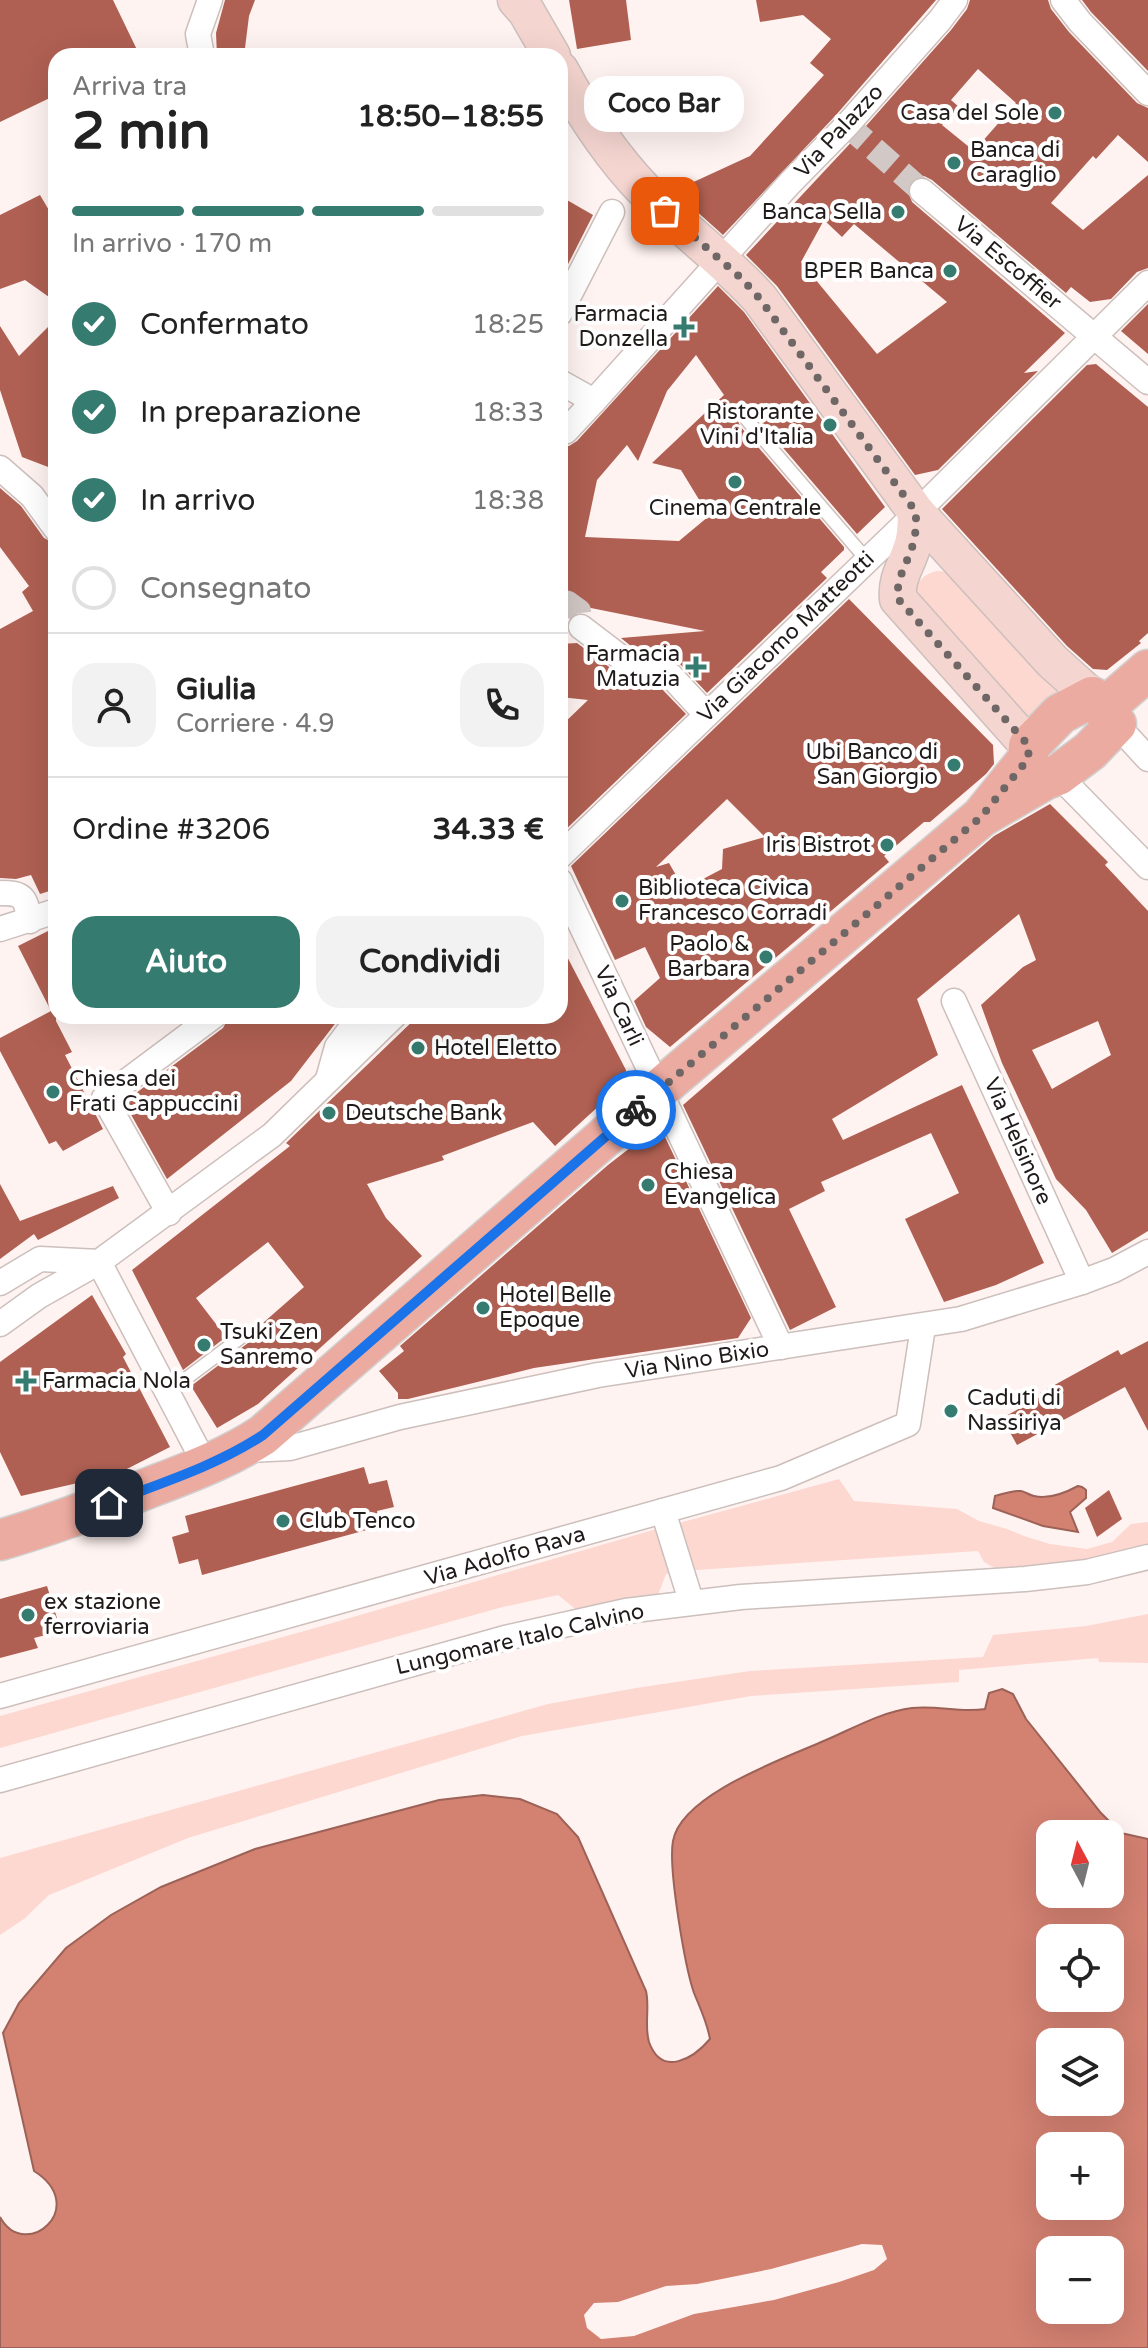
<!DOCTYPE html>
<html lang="it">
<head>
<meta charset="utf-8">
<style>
	body { margin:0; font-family:"Varela Round",sans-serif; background:#f2f2f2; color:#222; height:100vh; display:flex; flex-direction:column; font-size:30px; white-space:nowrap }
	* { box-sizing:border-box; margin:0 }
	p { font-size:26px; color:#767676 }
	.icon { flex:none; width:44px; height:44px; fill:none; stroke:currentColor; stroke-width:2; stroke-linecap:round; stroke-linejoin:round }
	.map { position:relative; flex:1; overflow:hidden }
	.drawer { position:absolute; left:48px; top:48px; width:520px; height:976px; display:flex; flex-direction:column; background:#fff; border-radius:24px; box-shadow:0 8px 32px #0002 }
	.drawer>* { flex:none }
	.needle { width:52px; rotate:353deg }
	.buttons { position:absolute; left:1036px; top:1820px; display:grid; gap:16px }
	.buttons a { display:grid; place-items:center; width:88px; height:88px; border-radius:16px; background:#fff; box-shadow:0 8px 32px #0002; font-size:40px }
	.pin { position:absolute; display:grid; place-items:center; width:68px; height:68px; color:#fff; margin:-34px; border-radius:16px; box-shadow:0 4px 12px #0006 }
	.courier { position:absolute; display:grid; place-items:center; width:80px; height:80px; margin:-40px; border:6px solid #1a73e8; border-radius:50%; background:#fff; color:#222; box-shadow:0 2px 10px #0007 }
	.bubble { position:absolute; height:56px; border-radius:24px; background:#fff; box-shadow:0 8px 32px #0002; font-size:26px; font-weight:700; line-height:56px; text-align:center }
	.overview em { font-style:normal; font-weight:700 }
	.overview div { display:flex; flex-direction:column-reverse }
	.overview { display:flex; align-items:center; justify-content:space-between; height:136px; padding:0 24px }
	h1 { font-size:52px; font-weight:700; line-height:60px }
	.bar { display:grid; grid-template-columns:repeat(4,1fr); gap:12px 8px; align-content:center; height:96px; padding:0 24px }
	.bar i { height:10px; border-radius:6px; background:#e0e0e0 }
	.bar .current { background:#367b6f }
	.bar p { grid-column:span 4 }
	.line { display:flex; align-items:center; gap:20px; padding:0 24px; border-top:2px solid #e0e0e0 }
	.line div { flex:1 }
	.round { display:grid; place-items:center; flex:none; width:84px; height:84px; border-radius:24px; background:#f2f2f2 }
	ol { padding:0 24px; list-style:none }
	li { display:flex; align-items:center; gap:24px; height:88px }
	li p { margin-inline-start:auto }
	li .icon { padding:8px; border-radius:50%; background:#367b6f; color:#fff; stroke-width:4 }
	li:last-child { color:#767676 }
	li i { width:44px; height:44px; border:4px solid #e0e0e0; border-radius:50% }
	.cta { display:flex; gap:16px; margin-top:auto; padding:16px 24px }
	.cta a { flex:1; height:92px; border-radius:24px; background:#367b6f; color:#fff; font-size:32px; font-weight:700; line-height:92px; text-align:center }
	.cta a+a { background:#f2f2f2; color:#222 }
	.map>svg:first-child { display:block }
	.green { fill:#fdd8d1 }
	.water { fill:#d38171; stroke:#9d6257; stroke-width:2; fill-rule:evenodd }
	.pier { fill:#fff3f1 }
	.building { fill:#af6052; fill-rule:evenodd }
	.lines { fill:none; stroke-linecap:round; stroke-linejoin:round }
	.street-tunnel { stroke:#d2c8c6; stroke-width:24; stroke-dasharray:24 12; stroke-linecap:butt }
	.lane-casing { stroke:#ccbfbc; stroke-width:15 }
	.street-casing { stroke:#ccbfbc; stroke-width:27 }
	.secondary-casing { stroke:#ccbfbc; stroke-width:39 }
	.primary-casing { stroke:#d2d1d1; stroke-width:43 }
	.lane { stroke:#fff; stroke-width:12 }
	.street { stroke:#fff; stroke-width:24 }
	.secondary { stroke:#f5d5d0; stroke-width:36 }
	.primary { stroke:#ecaba0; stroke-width:40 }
	.done { stroke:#6e6765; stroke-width:8; stroke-dasharray:0 14.4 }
	.route { stroke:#1a73e8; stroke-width:10 }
	.poi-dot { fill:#367b6f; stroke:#fff; stroke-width:3 }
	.labels { text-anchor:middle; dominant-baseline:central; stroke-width:8; stroke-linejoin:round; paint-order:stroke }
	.poi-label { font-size:22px; fill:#201b1a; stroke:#fff; text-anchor:start }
	.street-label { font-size:22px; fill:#201b1a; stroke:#fff }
</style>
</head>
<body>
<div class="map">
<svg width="1148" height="2348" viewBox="0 0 1148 2348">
	<rect width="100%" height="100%" fill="#fff3f1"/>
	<g class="green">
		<path d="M937,571L952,572L1063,692L1025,728L916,606C914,588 917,576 937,571Z"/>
		<path d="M839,1479L854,1501L957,1509L979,1521L1007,1529L1024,1536L1050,1544L1087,1549L1112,1542L1131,1524L1148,1522V1546L1087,1560L996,1569L984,1562L978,1551L697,1570L692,1569L679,1523Z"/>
		<path d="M660,1528L674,1572L666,1574L658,1595L579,1612L558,1595L499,1608L0,1748V1716L308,1630Z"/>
		<path d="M1148,1614V1663L1099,1662L1098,1658L959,1670V1682L751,1696L522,1736L188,1838L49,1895L24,1919L0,1935V1858L548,1704L636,1688L750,1671L983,1657L993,1635L1086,1626Z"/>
	</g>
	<g class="water">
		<path d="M1078,1486L1082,1487L1086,1490V1498L1070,1512L1078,1532L1043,1526L993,1508L995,1496C1003,1494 1013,1490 1021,1491C1026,1492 1029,1495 1034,1496C1049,1500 1065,1493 1078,1486Z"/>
		<path d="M1002,1689L1013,1694L1026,1719L1101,1813L1121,1833L1148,1839V2348H0V2217C25,2263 91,2207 34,2171L3,2033L19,2003L66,1948L111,1915L161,1887L255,1849L439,1800L483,1795L520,1799L557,1814L578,1837L646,1991C650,2008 644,2025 649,2042C662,2078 694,2058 710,2039C707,2022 700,2008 694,1993C685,1967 668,1868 673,1841C681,1794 786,1758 826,1740C854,1728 881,1712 912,1708C937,1705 960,1713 985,1709L989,1693ZM1050,1834H1110V1894H1050ZM1050,1938H1110V1998H1050ZM1050,2042H1110V2102H1050ZM1050,2146H1110V2206H1050ZM1050,2250H1110V2310H1050Z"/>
	</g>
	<path class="pier" d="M862,2244L882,2245L887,2259L874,2270L839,2282L774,2300L694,2314L634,2336L601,2339L587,2328L584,2315L594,2303L618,2302L666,2286L697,2284L771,2269Z"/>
	<g class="building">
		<path d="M0,0H113L140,56H56V95L0,122Z"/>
		<path d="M225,0H255L249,16L244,56H217L216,33Z"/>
		<path d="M569,0H626L631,40L577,49Z"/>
		<path d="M756,0H936L836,115L723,235L674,191L750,156L824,75L810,63L831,39L803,15L760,22Z"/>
		<path d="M970,0H1048L1051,9L1069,32L1137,103L1148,108V162L1118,135L1096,159L1093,156L1051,203L1083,230L1148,175V268L1137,272L1111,299L1090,302L1071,287L1066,293L932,180L924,176L911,181L907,189L912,202L1065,333L1024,373L1038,371L938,470L915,475L777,286L746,255L858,135L951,30L967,9ZM978,69L1016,103L974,151L942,125L959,107L951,100ZM824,220L842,237L854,224L947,302L877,354L801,262Z"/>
		<path d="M1082,0H1148V71L1091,12Z"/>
		<path d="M40,195L53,217L56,233V302L25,280L0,289V215Z"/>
		<path d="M560,196L593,215L560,280Z"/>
		<path d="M718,286L744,312L885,507L857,534L754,414L746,411L741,414L738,421L740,426L844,547V550L821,572L827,578L707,693L680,664L673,660L642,655L621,638L705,631L586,607L560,598V445L569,446L577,441ZM696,355L724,395L652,463L681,470L709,516L679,541L585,537L597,480L627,445L638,461L667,391Z"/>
		<path d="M1148,304V354L1121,331Z"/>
		<path d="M56,319V470L22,457L0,390V326L19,356Z"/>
		<path d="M1096,364L1148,407V633L1139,641L1141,643L1107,670L1093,669L1067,646L942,509L1087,365Z"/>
		<path d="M0,488L21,506L44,538L56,544V889L40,894L31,875L16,879L0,878V629L33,611L22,592L29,586L0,547Z"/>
		<path d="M849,599L993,745L994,764L986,774L930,822H924L884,856L889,862L670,1047L646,1027L634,1001L660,978L645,947L615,960L571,866ZM727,799L765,837L723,849L722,869L684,889L669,863L656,867Z"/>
		<path d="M577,643L628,681L662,689L686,714L560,835V727L588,700L560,697V644Z"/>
		<path d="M1050,804L1108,862L1105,865L1148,911V1231L1112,1253L1086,1210L1056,1179L1002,1063L981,1005L1023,967L1036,960L1019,914L917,999L938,1055L832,1119L843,1140L962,1085L1044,1263L996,1285L944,1302L905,1219L959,1193L931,1133L821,1182L825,1191L789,1209L836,1307L790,1330L683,1105L994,836ZM1098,1021L1111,1055L1052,1089L1032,1050Z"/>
		<path d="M56,927V1021L72,1052L65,1055L103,1129L63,1151L56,1141L49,1144L0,1051V1038L51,1011L18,946Z"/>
		<path d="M560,943L626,1070L624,1083L555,1146L533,1122L442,1156L444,1160L367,1184L386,1218L422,1256L258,1404L217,1428L191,1386L252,1340L255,1330L304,1287L268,1242L196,1298L226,1337L183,1370L132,1270L290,1146L286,1143L418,1016H560Z"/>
		<path d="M229,1016H341L291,1081L167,1179L124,1102L223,1028Z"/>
		<path d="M648,1134L665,1137L751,1318L738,1338L534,1368L408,1399H398V1393L379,1371L404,1351L400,1346L608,1165Z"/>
		<path d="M0,1184L20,1221L113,1186L119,1198L38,1240L34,1234L0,1259Z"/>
		<path d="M92,1295L126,1354L123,1357L170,1447L117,1474L21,1496L0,1452V1362Z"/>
		<path d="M1148,1341V1431L1125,1387L1017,1445L1002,1418L1042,1396L1040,1393L1118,1350L1121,1355Z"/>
		<path d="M364,1467L369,1484L387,1480L394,1507L377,1511L381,1526L202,1575L198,1559L179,1564L172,1537L189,1532L185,1516Z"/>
		<path d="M1109,1490L1122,1519L1097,1537L1085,1508Z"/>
		<path d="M47,1586L61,1631L34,1638L38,1648L0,1658V1599Z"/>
	</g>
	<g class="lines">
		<g class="street-tunnel">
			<path d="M847,125L922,191"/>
			<path d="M560,601L568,603L579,611L581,627"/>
		</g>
		<g class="lane-casing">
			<g id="lane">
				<path d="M747,420L867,560"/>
				<path d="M168,1392L247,1333"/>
			</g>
		</g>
		<g class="street-casing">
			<g id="street">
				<path d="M1063,0L1080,22L1148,93"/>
				<path d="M202,56L198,34L210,0"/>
				<path d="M922,191L1148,382"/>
				<path d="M560,313L612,212"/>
				<path d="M560,382L594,401"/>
				<path d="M560,429L566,431L594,401L790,183L847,125L940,20L955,0"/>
				<path d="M0,468L32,496L56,529"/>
				<path d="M581,627L636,669L670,675L706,714"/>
				<path d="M1116,724L1148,759"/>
				<path d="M1058,775L1148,867"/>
				<path d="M560,856L901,528L1148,283"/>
				<path d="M560,881L781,1347"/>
				<path d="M0,893C25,893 25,898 30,921"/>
				<path d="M0,929L56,911"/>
				<path d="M954,1001L1082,1282"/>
				<path d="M328,1079L337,1047L360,1016"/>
				<path d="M169,1213L104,1098L214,1016"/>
				<path d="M99,1262L206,1466"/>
				<path d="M0,1283L40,1259L99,1262"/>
				<path d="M0,1324L39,1296L99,1262L272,1135L394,1016"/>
				<path d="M246,1450L290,1448L400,1417L598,1375L961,1319L1082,1282L1114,1270L1148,1252"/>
				<path d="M663,1511L691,1601"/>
				<path d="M0,1696L781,1478L908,1424L923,1327"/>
				<path d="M0,1780L505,1638L626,1611L741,1597L1025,1579L1087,1572L1148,1557"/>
			</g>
		</g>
		<g class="secondary-casing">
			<g id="secondary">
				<path d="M516,0L526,11L552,56"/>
				<path d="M560,70C584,115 611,156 646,192C682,230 725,260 760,299L916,512L1052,661L1092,697"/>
				<path d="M916,512C916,525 916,538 911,550C905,568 896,579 898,599L1029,746"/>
			</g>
		</g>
		<g class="primary-casing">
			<g id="primary">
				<path d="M1103,709L1148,670"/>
				<path d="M0,1540C52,1525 101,1506 151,1487C190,1472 228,1458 263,1435L677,1074L981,817L1046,779L1058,775L1090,751L1116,724L1092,697L1060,714L1029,746L1028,759L981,817"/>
			</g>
		</g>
		<use href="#lane" class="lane"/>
		<use href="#street" class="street"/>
		<use href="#secondary" class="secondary"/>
		<use href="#primary" class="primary"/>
	</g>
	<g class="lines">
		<path class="done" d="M636,1110L981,817L1028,759L1029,746L898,599C896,579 905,568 911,550C916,538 916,525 916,512L760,299L742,279L665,211"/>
		<path class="route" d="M109,1503C161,1483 216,1466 263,1435L636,1110"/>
	</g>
	<g class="poi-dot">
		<circle cx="1055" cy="113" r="8"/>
		<circle cx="954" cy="163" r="8"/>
		<circle cx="898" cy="212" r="8"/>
		<circle cx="950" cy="271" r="8"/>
		<path d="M680 315h8v8h8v8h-8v8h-8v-8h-8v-8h8z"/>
		<circle cx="830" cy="425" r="8"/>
		<circle cx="735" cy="482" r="8"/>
		<path d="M692 655h8v8h8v8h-8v8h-8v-8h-8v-8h8z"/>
		<circle cx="954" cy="765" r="8"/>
		<circle cx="887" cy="845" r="8"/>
		<circle cx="622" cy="901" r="8"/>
		<circle cx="766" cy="957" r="8"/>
		<circle cx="418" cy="1048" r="8"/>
		<circle cx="53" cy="1092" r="8"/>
		<circle cx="329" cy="1113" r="8"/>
		<circle cx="648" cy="1185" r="8"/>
		<circle cx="483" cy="1308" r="8"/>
		<circle cx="204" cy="1345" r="8"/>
		<path d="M22 1369h8v8h8v8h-8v8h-8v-8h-8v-8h8z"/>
		<circle cx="951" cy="1411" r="8"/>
		<circle cx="283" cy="1521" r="8"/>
		<circle cx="28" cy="1615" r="8"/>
	</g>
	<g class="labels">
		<g class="poi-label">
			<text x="1039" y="113" text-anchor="end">Casa del Sole</text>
			<text x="970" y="150">Banca di<tspan x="970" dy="25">Caraglio</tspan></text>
			<text x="882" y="212" text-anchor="end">Banca Sella</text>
			<text x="934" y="271" text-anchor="end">BPER Banca</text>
			<text x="668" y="314" text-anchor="end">Farmacia<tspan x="668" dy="25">Donzella</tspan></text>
			<text x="814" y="412" text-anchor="end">Ristorante<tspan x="814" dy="25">Vini d'Italia</tspan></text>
			<text x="735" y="508" text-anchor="middle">Cinema Centrale</text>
			<text x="680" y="654" text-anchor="end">Farmacia<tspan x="680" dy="25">Matuzia</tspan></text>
			<text x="938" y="752" text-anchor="end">Ubi Banco di<tspan x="938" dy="25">San Giorgio</tspan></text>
			<text x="871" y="845" text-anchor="end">Iris Bistrot</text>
			<text x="638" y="888">Biblioteca Civica<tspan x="638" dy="25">Francesco Corradi</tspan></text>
			<text x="750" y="944" text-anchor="end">Paolo &amp;<tspan x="750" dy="25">Barbara</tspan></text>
			<text x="434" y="1048">Hotel Eletto</text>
			<text x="69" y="1079">Chiesa dei<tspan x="69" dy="25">Frati Cappuccini</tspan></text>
			<text x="345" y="1113">Deutsche Bank</text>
			<text x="664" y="1172">Chiesa<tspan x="664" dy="25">Evangelica</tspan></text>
			<text x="499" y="1295">Hotel Belle<tspan x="499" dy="25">Epoque</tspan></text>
			<text x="220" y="1332">Tsuki Zen<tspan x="220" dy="25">Sanremo</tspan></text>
			<text x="42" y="1381">Farmacia Nola</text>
			<text x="967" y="1398">Caduti di<tspan x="967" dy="25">Nassiriya</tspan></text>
			<text x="299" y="1521">Club Tenco</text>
			<text x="44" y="1602">ex stazione<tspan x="44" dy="25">ferroviaria</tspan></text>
		</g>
		<g class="street-label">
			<text transform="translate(839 131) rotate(-47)">Via Palazzo</text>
			<text transform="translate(1008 263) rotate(40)">Via Escoffier</text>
			<text transform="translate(786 637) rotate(-44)">Via Giacomo Matteotti</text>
			<text transform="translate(619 1006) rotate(65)">Via Carli</text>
			<text transform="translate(1018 1141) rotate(66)">Via Helsinore</text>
			<text transform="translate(697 1360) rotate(-9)">Via Nino Bixio</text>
			<text transform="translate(505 1556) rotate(-16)">Via Adolfo Rava</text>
			<text transform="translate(520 1639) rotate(-13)">Lungomare Italo Calvino</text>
		</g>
	</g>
</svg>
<div class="buttons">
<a><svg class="needle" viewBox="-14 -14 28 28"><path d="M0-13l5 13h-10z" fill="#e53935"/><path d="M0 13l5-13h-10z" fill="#767676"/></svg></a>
<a><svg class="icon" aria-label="locate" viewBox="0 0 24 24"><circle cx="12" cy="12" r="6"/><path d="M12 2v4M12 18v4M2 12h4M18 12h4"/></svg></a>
<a><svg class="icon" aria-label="layers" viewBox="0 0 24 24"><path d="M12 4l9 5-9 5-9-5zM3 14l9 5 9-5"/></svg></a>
<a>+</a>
<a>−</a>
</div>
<div class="pin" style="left:665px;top:211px;background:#ea580c"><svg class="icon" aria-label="bag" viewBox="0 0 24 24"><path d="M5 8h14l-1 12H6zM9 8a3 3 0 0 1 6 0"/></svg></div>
<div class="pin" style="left:109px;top:1503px;background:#1f2937"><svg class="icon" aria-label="home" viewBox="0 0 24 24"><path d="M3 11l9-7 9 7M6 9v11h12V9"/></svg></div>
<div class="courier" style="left:636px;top:1110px"><svg class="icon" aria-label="bike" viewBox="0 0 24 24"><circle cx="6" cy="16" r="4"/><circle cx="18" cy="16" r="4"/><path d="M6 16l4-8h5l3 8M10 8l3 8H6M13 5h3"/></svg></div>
<div class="bubble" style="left:584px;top:76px;width:160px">Coco Bar</div>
<section class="drawer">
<div class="overview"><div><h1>2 min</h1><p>Arriva tra</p></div><em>18:50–18:55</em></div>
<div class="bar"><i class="current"></i><i class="current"></i><i class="current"></i><i></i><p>In arrivo · 170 m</p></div>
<ol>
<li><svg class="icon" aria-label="check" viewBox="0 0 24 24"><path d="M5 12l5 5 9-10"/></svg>Confermato<p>18:25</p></li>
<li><svg class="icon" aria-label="check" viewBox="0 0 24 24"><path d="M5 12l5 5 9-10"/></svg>In preparazione<p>18:33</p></li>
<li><svg class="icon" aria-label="check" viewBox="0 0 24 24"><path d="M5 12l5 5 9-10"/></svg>In arrivo<p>18:38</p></li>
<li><i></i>Consegnato</li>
</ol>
<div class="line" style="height:144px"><a class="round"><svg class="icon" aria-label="person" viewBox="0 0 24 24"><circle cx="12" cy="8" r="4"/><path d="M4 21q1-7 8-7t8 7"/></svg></a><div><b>Giulia</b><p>Corriere · 4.9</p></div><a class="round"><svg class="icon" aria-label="phone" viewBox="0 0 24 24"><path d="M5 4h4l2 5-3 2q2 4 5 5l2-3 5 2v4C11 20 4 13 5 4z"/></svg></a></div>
<div class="line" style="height:104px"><div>Ordine #3206</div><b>34.33 €</b></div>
<div class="cta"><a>Aiuto</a><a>Condividi</a></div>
</section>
</div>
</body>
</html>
